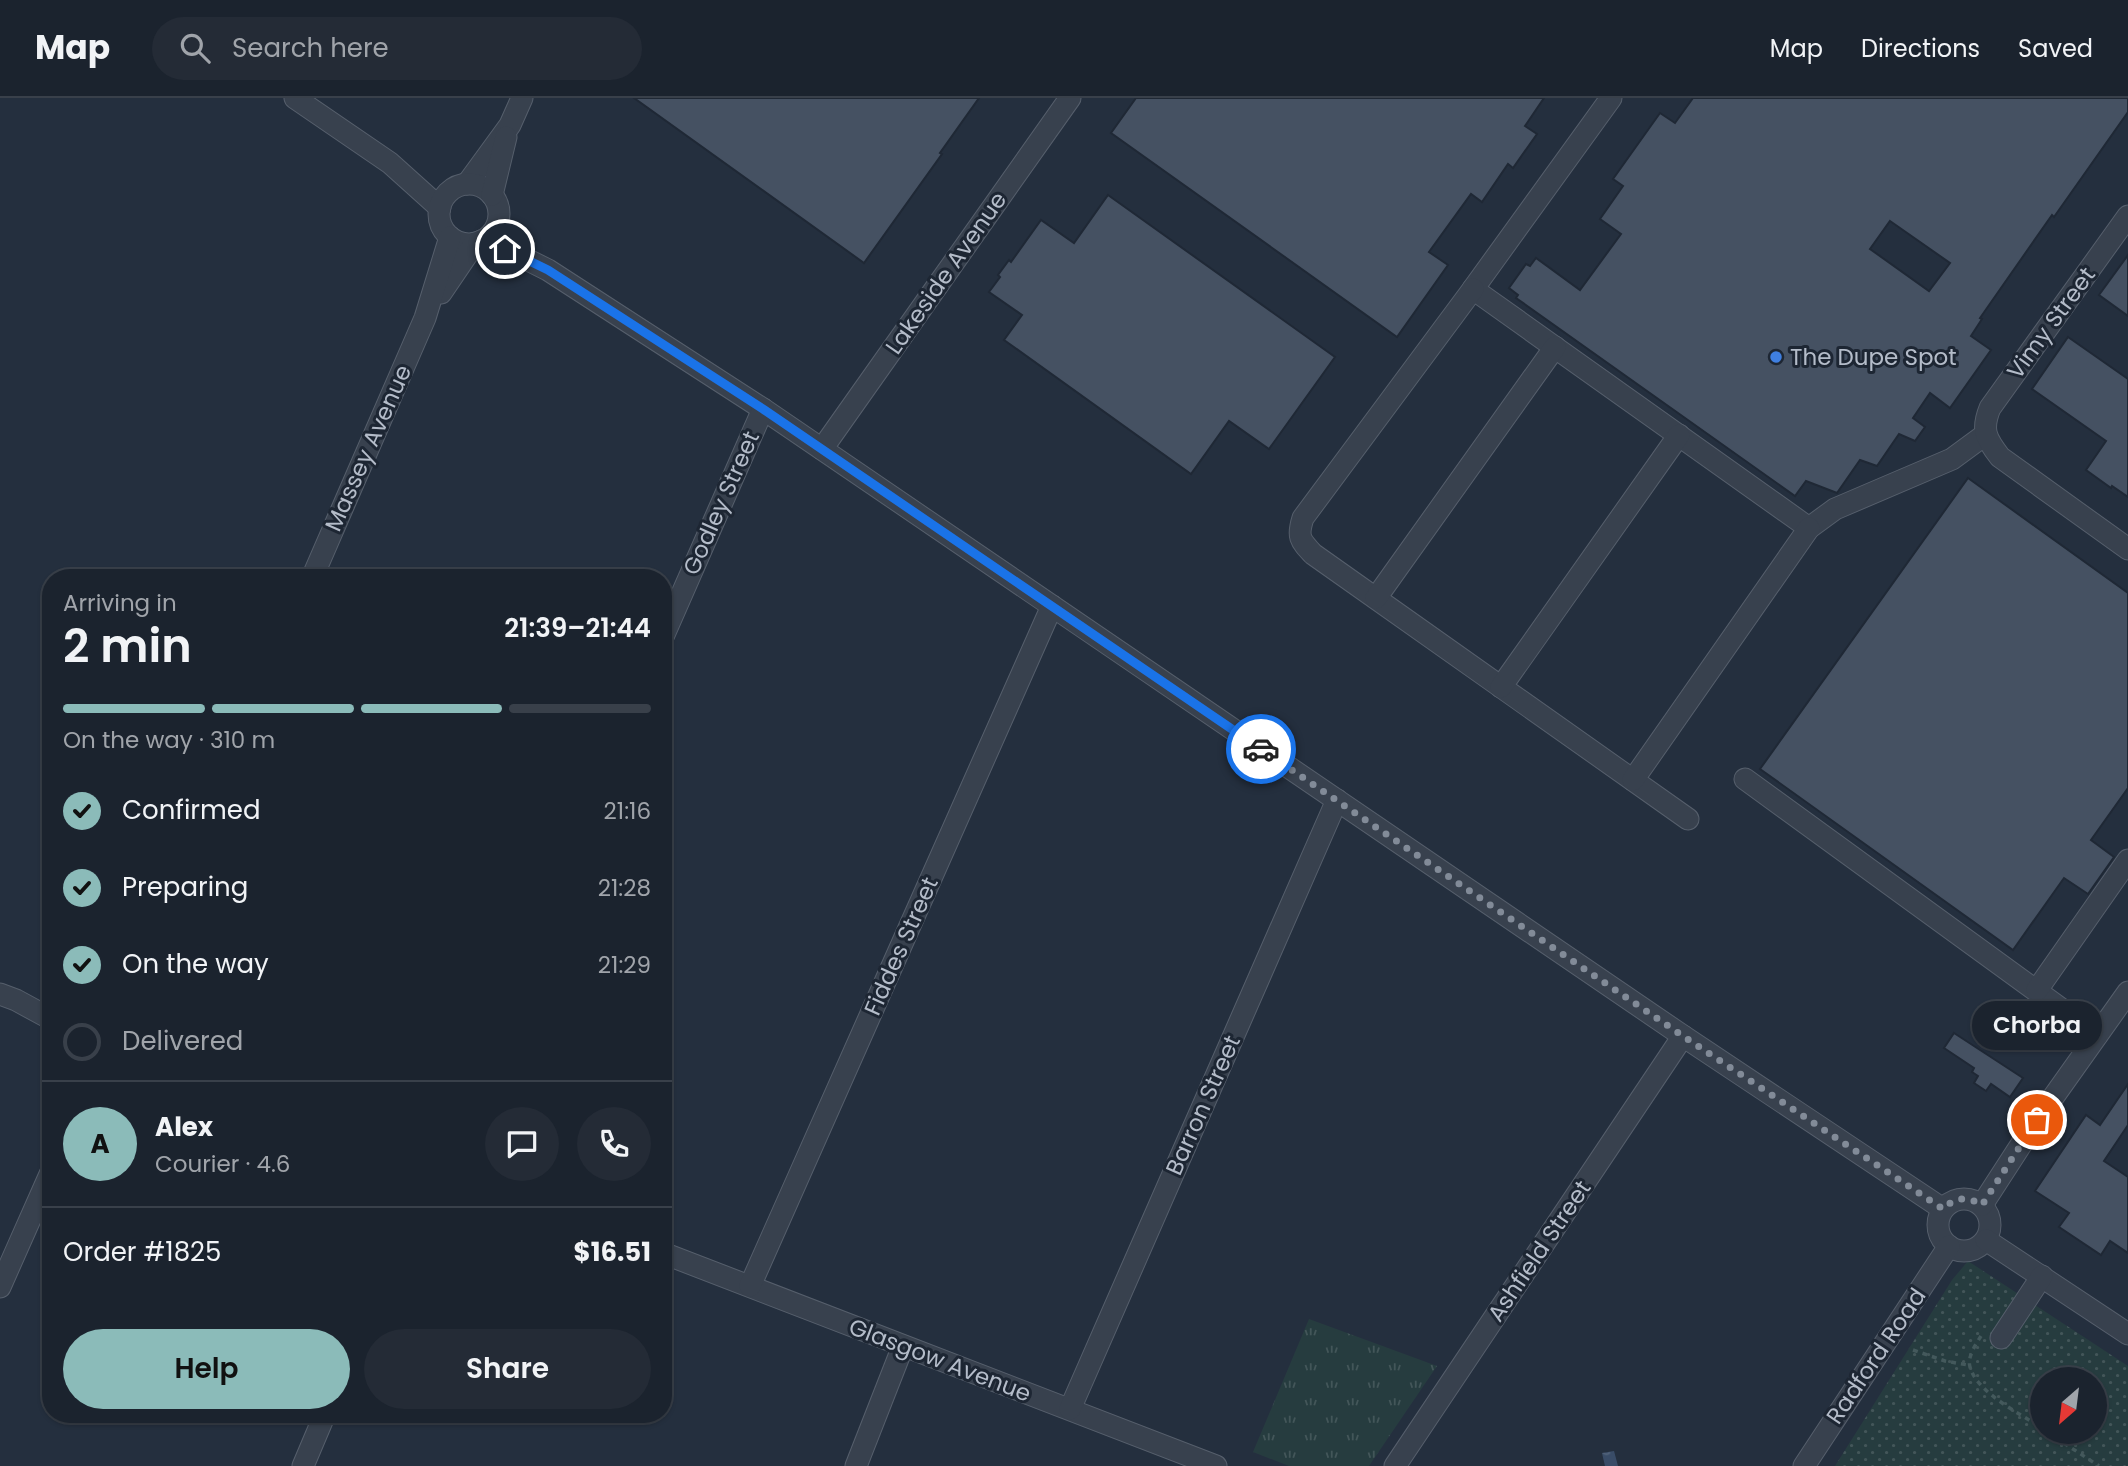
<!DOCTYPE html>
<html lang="en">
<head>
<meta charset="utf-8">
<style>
	body { margin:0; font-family:Poppins,sans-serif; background:#242b36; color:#f1f3f6; height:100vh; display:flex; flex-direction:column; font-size:26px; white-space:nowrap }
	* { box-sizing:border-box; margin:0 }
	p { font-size:23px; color:#a0a4aa }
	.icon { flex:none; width:38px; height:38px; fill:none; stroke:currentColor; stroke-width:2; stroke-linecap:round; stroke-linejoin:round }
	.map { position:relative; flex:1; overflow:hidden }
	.side { position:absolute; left:42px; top:471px; width:630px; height:854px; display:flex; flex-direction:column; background:#1b232e; border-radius:28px; box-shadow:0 2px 5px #0004,0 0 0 2px #39404a }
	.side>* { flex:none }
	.needle { width:46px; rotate:208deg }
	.buttons { position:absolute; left:2030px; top:1269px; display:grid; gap:14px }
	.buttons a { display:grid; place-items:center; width:77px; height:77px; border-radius:50%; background:#1b232e; box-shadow:0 2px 5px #0004,0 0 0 2px #39404a; font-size:35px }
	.pin { position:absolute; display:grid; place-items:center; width:60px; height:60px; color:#fff; margin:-30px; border:4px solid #fff; border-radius:50%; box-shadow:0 2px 7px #0007 }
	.courier { position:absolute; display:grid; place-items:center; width:70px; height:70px; margin:-35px; border:5px solid #1a73e8; border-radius:50%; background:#fff; color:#222; box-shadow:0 2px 9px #0007 }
	.bubble { position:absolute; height:49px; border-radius:24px; background:#1b232e; box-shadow:0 2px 5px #0004,0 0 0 2px #39404a; font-size:23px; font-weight:600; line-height:49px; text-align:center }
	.summary em { font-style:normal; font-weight:600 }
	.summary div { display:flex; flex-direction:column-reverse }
	.summary { display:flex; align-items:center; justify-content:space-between; height:119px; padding:0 21px }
	h1 { font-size:46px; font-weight:600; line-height:52px }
	.bar { display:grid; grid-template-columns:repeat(4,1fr); gap:10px 7px; align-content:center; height:84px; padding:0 21px }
	.bar i { height:9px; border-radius:5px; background:#39404a }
	.bar .selected { background:#8bbbb9 }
	.bar p { grid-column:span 4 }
	.line { display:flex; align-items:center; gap:18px; padding:0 21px; border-top:2px solid #39404a }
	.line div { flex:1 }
	.round { display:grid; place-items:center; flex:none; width:74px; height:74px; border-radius:37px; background:#242b36 }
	ol { padding:0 21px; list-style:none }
	li { display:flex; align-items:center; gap:21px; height:77px }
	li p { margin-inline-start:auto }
	li .icon { padding:7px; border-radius:50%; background:#8bbbb9; color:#111; stroke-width:4 }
	li:last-child { color:#a0a4aa }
	li i { width:38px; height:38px; border:4px solid #39404a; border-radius:50% }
	.button { display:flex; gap:14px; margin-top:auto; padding:14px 21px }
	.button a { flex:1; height:80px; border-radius:42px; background:#8bbbb9; color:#111; font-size:28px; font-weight:600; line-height:80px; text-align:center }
	.button a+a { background:#242b36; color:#f1f3f6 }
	header { display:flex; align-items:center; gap:42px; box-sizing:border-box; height:98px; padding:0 35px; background:#1b232e; border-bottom:2px solid #39404a }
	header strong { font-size:33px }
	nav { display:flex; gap:38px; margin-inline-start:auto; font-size:24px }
	.search { width:490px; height:63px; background:#242b36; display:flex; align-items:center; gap:18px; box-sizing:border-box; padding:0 24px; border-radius:38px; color:#a0a4aa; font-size:26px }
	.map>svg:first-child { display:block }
	.grass { fill:url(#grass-tufts) }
	.park { fill:url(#park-dots); fill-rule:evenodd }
	.water { fill:url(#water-ripples) }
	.building { fill:#455162; stroke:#1f2835; stroke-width:2; fill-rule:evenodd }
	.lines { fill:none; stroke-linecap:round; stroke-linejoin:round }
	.minor-casing { stroke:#565f6c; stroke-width:23 }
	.path { stroke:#44595c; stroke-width:3.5; stroke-dasharray:5 5; stroke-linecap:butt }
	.minor { stroke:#38414e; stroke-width:21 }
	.done { stroke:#828b98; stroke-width:7; stroke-dasharray:0 12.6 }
	.route { stroke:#1a73e8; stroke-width:9 }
	.shop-dot { fill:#3f7fe0; stroke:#1d2633; stroke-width:2.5 }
	.labels { text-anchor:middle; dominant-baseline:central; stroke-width:6; stroke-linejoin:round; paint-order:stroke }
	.street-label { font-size:23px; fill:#b4bcc9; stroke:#1d2633 }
	.poi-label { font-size:23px; fill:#b4bcc9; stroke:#1d2633; text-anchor:start }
</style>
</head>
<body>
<header>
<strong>Map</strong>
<div class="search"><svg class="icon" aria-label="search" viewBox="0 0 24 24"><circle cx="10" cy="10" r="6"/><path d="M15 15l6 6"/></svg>Search here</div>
<nav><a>Map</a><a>Directions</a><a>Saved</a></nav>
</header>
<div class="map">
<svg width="2128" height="1368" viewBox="0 0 2128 1368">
	<defs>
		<pattern id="grass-tufts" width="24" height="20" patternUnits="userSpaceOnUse" patternTransform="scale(1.75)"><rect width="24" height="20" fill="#263c3f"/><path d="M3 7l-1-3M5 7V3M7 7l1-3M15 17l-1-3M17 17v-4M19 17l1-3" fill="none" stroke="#435659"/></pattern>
		<pattern id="park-dots" width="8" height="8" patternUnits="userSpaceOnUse" patternTransform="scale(1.75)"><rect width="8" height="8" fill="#263c3f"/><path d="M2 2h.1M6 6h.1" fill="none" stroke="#435659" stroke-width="1.8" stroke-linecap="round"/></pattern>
		<pattern id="water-ripples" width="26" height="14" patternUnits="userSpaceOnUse" patternTransform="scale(1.75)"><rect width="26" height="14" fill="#394c67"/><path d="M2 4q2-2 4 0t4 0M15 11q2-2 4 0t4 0" fill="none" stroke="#53647b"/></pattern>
	</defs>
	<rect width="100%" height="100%" fill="#242f3e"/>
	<path class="grass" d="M1309,1221L1437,1268L1369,1368H1289L1253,1354Z"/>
	<path class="park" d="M1968,1163L2128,1268V1368H1835L1952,1182ZM2042,1281H2095V1334H2042Z"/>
	<path class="water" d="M1614,1353L1618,1368H1605L1602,1355Z"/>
	<g class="building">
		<path d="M634,0H979L940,55L942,56L864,165Z"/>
		<path d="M1136,0H1544L1525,28L1537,36L1513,70L1508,66L1482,104L1471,96L1429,154L1448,167L1397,239L1111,35Z"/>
		<path d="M1693,0H2128V14L2054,119L2052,117L1980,220L1982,221L1971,238L1991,252L1950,310L1930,295L1913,320L1925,329L1915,343L1899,336L1877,368L1860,362L1837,395L1806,383L1795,398L1516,200L1518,197L1509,190L1526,166L1530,168L1536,160L1580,192L1621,136L1600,121L1623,88L1613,81L1660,15L1675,25ZM1890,123L1950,165L1929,193L1870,151Z"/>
		<path d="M1108,97L1335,259L1269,351L1229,323L1191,376L1004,242L1022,217L989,194L1000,179L998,177L1009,162L1011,164L1041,122L1074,145Z"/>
		<path d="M2128,157V218L2099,197Z"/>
		<path d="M2068,239L2128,281V399L2112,388L2111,390L2086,372L2106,343L2032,291Z"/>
		<path d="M1968,380L2128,495V690L2091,742L2114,759L2088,796L2064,780L2013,852L1760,671Z"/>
		<path d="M1954,935L2023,980L2010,999L1991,986L1986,993L1974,985L1978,978L1972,974L1974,970L1944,950Z"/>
		<path d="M2128,986V1027L2104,1063L2128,1079V1155L2110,1143L2101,1157L2059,1129L2069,1115L2035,1093L2086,1017L2100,1027Z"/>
	</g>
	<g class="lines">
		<g class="minor-casing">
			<g id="minor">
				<path d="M295,0L390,65L440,110"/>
				<path d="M1611,0L1473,191L1809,430L1835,411L1952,361L1986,336"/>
				<path d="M467,86L510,27L522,0"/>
				<circle cx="469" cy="116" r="30"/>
				<path d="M492,97L506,39"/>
				<path d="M2128,118L1990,310C1981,332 1986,341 2000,359L2128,451"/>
				<path d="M481,143L508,152L548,172L763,311L1683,938L1943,1111"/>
				<path d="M1473,191L1303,420C1297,439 1300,442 1313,456L1688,721"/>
				<path d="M441,195L475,145"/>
				<path d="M822,351L1070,0"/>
				<path d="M312,480L425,220L450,139"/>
				<path d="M1376,500L1555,249"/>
				<path d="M663,539L763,311"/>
				<path d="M1501,589L1679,337"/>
				<path d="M1745,681L2097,937"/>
				<path d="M1633,682L1809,430"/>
				<path d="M2037,892L2128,762"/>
				<path d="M0,896L16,902L51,921"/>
				<circle cx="1964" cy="1127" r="26"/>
				<path d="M1982,1107L2037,1022L2128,894"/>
				<path d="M1986,1142L2128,1236"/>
				<path d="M663,1155L1216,1368"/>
				<path d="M750,1188L1052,508"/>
				<path d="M0,1189L51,1074"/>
				<path d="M2001,1240L2042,1178"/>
				<path d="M1070,1311L1337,702"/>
				<path d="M303,1368L325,1316"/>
				<path d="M856,1368L903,1248"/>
				<path d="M1395,1368L1683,938"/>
				<path d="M1804,1368L1949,1148"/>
			</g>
		</g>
		<g class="path">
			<path d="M1981,1238C1976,1246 1967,1259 1970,1269C1977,1295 2021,1316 2042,1330"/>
			<path d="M1913,1252L1945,1263L1968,1267"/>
			<path d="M2047,1334L2099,1368"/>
		</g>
		<use href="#minor" class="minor"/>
	</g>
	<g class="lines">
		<path class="done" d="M1261,651L1683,938L1943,1111C1955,1099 1967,1098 1982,1107L2037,1022"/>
		<path class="route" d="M505,151L548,172L763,311L1261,651"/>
	</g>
	<circle class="shop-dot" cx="1776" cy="259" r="7"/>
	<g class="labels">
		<g class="street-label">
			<text transform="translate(946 175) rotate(-55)">Lakeside Avenue</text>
			<text transform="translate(2051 225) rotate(-54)">Vimy Street</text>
			<text transform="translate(368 350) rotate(-66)">Massey Avenue</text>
			<text transform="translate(721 405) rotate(-66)">Godley Street</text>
			<text transform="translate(901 848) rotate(-66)">Fiddes Street</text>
			<text transform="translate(1203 1007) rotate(-66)">Barron Street</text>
			<text transform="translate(1539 1153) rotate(-56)">Ashfield Street</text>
			<text transform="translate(1876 1258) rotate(-56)">Radford Road</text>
			<text transform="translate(940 1262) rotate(21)">Glasgow Avenue</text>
		</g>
		<g class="poi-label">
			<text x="1790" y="259">The Dupe Spot</text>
		</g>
	</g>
</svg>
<div class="buttons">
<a><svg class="needle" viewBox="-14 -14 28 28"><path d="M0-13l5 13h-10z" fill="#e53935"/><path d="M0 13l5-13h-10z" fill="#a0a4aa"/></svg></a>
</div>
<div class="pin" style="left:2037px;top:1022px;background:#ea580c"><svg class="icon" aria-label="bag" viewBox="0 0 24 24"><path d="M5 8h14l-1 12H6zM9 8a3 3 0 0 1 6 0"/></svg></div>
<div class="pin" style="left:505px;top:151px;background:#1f2937"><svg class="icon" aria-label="home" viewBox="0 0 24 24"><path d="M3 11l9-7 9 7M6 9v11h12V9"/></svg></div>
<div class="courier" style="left:1261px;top:651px"><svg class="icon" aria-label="car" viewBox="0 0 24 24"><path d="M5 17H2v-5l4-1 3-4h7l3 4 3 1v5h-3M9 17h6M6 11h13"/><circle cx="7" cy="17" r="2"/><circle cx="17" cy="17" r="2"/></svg></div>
<div class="bubble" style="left:1972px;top:903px;width:130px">Chorba</div>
<section class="side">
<div class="summary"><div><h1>2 min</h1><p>Arriving in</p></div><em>21:39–21:44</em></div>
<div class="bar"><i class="selected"></i><i class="selected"></i><i class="selected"></i><i></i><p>On the way · 310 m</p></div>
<ol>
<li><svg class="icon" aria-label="check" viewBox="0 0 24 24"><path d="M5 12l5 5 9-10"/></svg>Confirmed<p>21:16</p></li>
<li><svg class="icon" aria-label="check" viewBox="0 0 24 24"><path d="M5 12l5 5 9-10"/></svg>Preparing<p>21:28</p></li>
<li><svg class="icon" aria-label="check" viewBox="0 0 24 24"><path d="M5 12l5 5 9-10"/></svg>On the way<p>21:29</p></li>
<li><i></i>Delivered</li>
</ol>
<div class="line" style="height:126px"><b class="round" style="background:#8bbbb9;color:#111">A</b><div><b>Alex</b><p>Courier · 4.6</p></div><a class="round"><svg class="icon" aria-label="chat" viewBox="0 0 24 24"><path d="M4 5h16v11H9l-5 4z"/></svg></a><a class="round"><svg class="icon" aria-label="phone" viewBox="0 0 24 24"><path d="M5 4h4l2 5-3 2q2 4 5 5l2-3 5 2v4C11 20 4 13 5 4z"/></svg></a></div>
<div class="line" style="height:91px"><div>Order #1825</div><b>$16.51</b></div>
<div class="button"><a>Help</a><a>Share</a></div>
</section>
</div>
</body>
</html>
